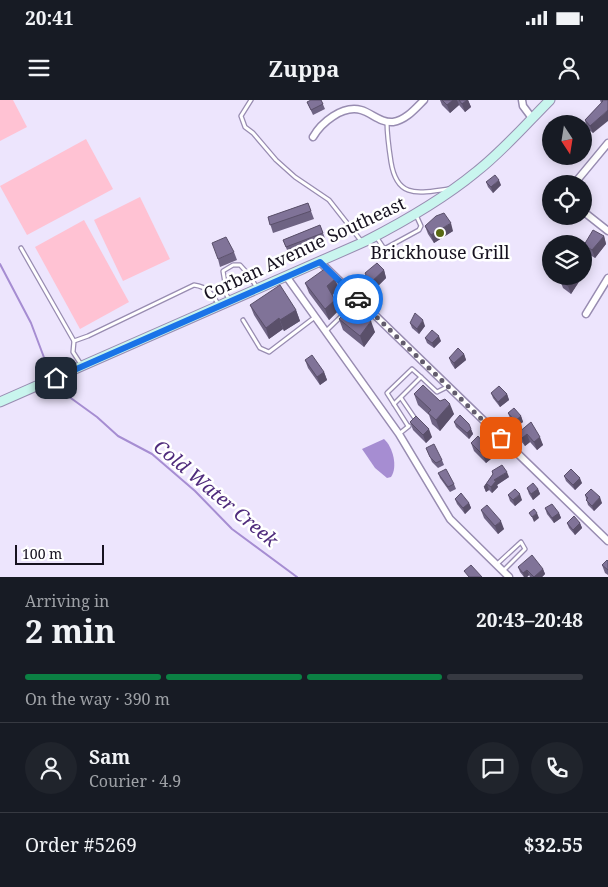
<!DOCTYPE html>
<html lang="en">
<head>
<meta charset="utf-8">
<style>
	body { margin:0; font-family:"Noto Serif",serif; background:#20242c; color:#f1f3f6; height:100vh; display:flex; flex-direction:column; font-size:19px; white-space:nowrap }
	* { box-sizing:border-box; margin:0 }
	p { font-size:16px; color:#9ea1a6 }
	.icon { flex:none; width:28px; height:28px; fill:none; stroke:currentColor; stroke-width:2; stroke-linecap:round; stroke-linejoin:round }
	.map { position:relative; height:477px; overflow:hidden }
	.drawer { display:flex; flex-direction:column; background:#171b24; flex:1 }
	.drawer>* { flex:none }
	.needle { width:32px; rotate:168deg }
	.controls { position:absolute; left:542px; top:15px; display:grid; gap:10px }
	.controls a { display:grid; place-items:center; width:50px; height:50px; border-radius:50%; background:#171b24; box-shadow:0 2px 12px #0003; font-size:25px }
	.scale { position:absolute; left:15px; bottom:12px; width:89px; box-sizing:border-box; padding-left:5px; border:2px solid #171220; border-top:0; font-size:14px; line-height:18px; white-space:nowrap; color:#171220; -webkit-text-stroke:4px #fff; paint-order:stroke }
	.pin { position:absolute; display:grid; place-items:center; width:42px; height:42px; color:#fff; margin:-21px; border-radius:10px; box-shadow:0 2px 8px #0006 }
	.courier { position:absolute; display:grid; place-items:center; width:50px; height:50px; margin:-25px; border:4px solid #1a73e8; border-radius:50%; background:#fff; color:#222; box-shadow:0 1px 6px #0007 }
	.headline em { font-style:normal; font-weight:700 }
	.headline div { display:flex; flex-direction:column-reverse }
	.headline { display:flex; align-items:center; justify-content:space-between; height:85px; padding:0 25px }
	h1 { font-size:32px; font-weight:700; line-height:38px }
	.bar { display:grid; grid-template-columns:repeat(4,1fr); gap:8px 5px; align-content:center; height:60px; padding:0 25px }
	.bar i { height:6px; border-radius:4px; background:#363941 }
	.bar .on { background:#0b8043 }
	.bar p { grid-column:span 4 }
	.line { display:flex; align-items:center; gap:12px; padding:0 25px; border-top:1px solid #363941 }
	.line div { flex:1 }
	.round { display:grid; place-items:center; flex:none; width:52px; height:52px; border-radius:26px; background:#20242c }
	.status { display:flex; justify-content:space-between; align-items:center; height:35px; padding:0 25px; background:#171b24; direction:ltr }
	.status svg { height:14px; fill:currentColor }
	header { display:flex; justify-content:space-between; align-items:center; height:65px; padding:0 25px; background:#171b24; font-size:22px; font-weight:700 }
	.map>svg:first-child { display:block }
	.green { fill:#ffc2d3 }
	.water { fill:#a68dd2 }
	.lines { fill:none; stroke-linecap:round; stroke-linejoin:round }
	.stream { stroke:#a68dd2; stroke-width:2 }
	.service-casing { stroke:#988cb1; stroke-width:5.5 }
	.minor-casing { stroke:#988cb1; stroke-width:9 }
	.secondary-casing { stroke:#988cb1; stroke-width:11 }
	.service { stroke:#fff; stroke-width:3 }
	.minor { stroke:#fff; stroke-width:6 }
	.secondary { stroke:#c9f5ee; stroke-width:9 }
	.wall { fill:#6e6383 }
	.shaded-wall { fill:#5a506a }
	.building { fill:#807398; stroke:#5a506a }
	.done { stroke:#625c6d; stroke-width:5; stroke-dasharray:0 9 }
	.route { stroke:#1a73e8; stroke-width:6 }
	.poi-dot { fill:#586913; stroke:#fff; stroke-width:2 }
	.labels { text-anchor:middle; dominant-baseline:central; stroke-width:5; stroke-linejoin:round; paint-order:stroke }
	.street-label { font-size:18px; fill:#171220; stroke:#fff }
	.poi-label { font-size:18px; fill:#171220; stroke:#fff }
	.water-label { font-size:19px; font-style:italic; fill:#4f2b7c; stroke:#fff }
</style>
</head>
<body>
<div class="status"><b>20:41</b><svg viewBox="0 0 49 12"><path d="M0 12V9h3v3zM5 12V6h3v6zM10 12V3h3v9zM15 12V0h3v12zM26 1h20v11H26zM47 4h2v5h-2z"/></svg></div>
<header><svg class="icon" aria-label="menu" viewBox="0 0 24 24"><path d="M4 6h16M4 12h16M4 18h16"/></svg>Zuppa<svg class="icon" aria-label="person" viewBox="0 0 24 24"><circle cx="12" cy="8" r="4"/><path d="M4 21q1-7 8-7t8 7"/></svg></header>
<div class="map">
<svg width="608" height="477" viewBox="0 0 608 477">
	<rect width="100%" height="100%" fill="#ede5fd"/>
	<g class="green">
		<path d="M0,0H13L27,27L0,41Z"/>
		<path d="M86,39L113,89L27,135L0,86Z"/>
		<path d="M140,97L170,159L123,181L94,120Z"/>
		<path d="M84,120L129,202L80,229L35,147Z"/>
	</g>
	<path class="water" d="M384,339C393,347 398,367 391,377L387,378L375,368L362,349Z"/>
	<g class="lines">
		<g class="stream">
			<path d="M0,164L31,223L51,276"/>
			<path d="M55,282L68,296L97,317L118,336L152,354L195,391L232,429L297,477"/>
		</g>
		<g class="service-casing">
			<g id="service">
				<path d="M251,0L241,16L245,27L253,33L276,60L295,77L329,100L362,142"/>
				<path d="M387,22C387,36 389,49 391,62C397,99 418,93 448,89"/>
				<path d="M377,138L383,147L386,148L419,130L421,126L416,115"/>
				<path d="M21,148L74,241"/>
				<path d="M226,189L223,171L233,165H240L251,177"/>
				<path d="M230,201L225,192L228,186L251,178L257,188"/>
				<path d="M243,220L260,248L269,252L315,217"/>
				<path d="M326,231L358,200"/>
				<path d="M82,266L73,252L74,241L88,236L194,185C208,187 213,194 219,206"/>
				<path d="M401,298L416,320"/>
				<path d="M394,304L387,293L412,269L421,277"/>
				<path d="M408,326L394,304L421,277L437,292L447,287"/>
				<path d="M399,334L409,326"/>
				<path d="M496,465L521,442L525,449L503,471"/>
			</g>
		</g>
		<g class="minor-casing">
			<g id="minor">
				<path d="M522,0L523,6L532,18"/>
				<path d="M313,37C321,23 342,5 361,10C372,13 380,23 393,22C406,20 415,9 424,0"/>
				<path d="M574,84L608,43"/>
				<path d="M584,112L608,131"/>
				<path d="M320,162L608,441"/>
				<path d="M286,176L399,334L450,419L509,477"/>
				<path d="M586,214L608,178"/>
			</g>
		</g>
		<g class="secondary-casing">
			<path id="secondary" d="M0,302L366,141C405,121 442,100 476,72C503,51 526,24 550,0"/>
		</g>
		<use href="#service" class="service"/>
		<use href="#minor" class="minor"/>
		<use href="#secondary" class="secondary"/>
	</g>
	<g class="wall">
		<path d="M321,0L325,9L313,15L307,2Z"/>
		<path d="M440,0H468L471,7L465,12L459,5L450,13L442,5Z"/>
		<path d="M600,0H608L593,33L587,28L585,20L601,3Z"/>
		<path d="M486,82L501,85L493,93L488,87Z"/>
		<path d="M308,103L314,119L273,133L268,117Z"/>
		<path d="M320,125L326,141L289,155L283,140Z"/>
		<path d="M425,126L453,131L434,143L428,134Z"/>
		<path d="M604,136L606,144L595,158L587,153L584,145Z"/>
		<path d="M234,152L237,160L220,167L218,159Z"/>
		<path d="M384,170L386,178L371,193L365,187L362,179L366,175L365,173Z"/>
		<path d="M582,177L571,194L563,188L560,180Z"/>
		<path d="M335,179L339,190L332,195L335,200L339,210L329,220L309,193L305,183Z"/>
		<path d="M250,205L296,210L300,221L284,231L283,229L269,239L254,215Z"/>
		<path d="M345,208L375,232L364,247L343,230L339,219L347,211Z"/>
		<path d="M410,223L425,226L419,234L412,228Z"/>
		<path d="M425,238L441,241L434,248L427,243Z"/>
		<path d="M464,254L466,260L455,269L451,263L449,258Z"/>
		<path d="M305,260L324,272L327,280L320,285L308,268Z"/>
		<path d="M491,293L507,294L509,300L500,307L493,298Z"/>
		<path d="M414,294L440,301L454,314L440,331L432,324L429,315L418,305Z"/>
		<path d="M508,313L521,316L523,322L517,326L510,318Z"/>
		<path d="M410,322L432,337L426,343L413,330Z"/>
		<path d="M454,322L471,329L473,334L469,339L456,327Z"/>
		<path d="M531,322L543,345L537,350L530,342L525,346L521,341L518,333Z"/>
		<path d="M471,343L492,358L486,363L474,351Z"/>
		<path d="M426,348L442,360L444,365L438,368L432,362Z"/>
		<path d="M492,371L509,377L497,385L498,387L492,393L489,390L486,392L484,387L493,374Z"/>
		<path d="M438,373L454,384L456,389L450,392L440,378Z"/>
		<path d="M564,376L582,383L575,390L566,381Z"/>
		<path d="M527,388L538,389L540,394L533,400L529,394Z"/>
		<path d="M508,395L522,400L515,406L510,401Z"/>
		<path d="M585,395L602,403L594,411L588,405Z"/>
		<path d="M455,399L469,403L471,408L465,414L457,404Z"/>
		<path d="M545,408L559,413L561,418L554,423L547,414Z"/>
		<path d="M481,410L504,429L498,434L484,418Z"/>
		<path d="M567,423H580L582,428L575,435L569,428Z"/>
		<path d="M608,461V475L605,473L602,465Z"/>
		<path d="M518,467L543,469L545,474L542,477H530L529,475L527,477H524L520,472Z"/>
	</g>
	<g class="shaded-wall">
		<path d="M453,0H457L459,5L450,13L447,5Z"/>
		<path d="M467,0H468L471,7L465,12L462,4Z"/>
		<path d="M608,10V21L593,33L590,26Z"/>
		<path d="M499,80L501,85L493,93L491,87Z"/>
		<path d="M451,123L453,131L434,143L431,135Z"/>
		<path d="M604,136L606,144L595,158L592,150Z"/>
		<path d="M384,170L386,178L371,193L368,185Z"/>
		<path d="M575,176H582V177L571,194L568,186Z"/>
		<path d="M335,179L339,190L331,196L327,186Z"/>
		<path d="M335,200L339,210L329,220L325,209Z"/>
		<path d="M296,210L300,221L284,231L280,220Z"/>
		<path d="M279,218L283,229L269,239L266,228Z"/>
		<path d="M423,220L425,226L419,234L417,229Z"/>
		<path d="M371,221L375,232L364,247L360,236Z"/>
		<path d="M439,236L441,241L434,248L432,243Z"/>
		<path d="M464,254L466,260L455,269L454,263Z"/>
		<path d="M324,272L327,280L320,285L317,277Z"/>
		<path d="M507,294L509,300L500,307L498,302Z"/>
		<path d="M450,304L454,314L440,331L436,320Z"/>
		<path d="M521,316L523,322L517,326L515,321Z"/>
		<path d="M429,329L432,337L426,343L423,335Z"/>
		<path d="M471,329L473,334L469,339L467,333Z"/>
		<path d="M527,334L530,342L525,346L522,338Z"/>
		<path d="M540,337L543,345L537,350L534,342Z"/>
		<path d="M489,350L492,358L486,363L483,355Z"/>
		<path d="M507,372L509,377L497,385L498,387L492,393L491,387L494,380Z"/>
		<path d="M580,378L582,383L575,390L573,385Z"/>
		<path d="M487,384L489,390L486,392L484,387Z"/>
		<path d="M538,389L540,394L533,400L531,394Z"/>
		<path d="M520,394L522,400L515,406L513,400Z"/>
		<path d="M600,397L602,403L594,411L592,406Z"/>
		<path d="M469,403L471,408L465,414L463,408Z"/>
		<path d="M537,413L539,418L534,422L532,417Z"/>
		<path d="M559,413L561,418L554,423L552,418Z"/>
		<path d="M501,421L504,429L498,434L495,426Z"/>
		<path d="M580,423L582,428L575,435L573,430Z"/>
		<path d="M543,469L545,474L542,477H534Z"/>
		<path d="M527,470L529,475L527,477H524L523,473Z"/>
	</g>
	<g class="building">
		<path d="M311,0H321L323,4L311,10L307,2Z"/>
		<path d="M442,0H453L447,5Z"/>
		<path d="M459,0H467L462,4Z"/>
		<path d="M602,0H608V10L590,26L585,20L603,1Z"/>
		<path d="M495,75L499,80L491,87L486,82Z"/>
		<path d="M308,103L311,111L270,125L268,117Z"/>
		<path d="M444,113L451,123L431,135L425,126L436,116Z"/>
		<path d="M320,125L323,133L286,147L283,140Z"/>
		<path d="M593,130L604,136L592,150L584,145Z"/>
		<path d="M226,137L234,152L218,159L212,143Z"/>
		<path d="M377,163L384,170L368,185L362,179L366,175L365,173Z"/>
		<path d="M326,168L335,179L327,186L335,200L325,209L305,183Z"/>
		<path d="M563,176H575L568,186L560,180Z"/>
		<path d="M280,185L296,210L280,220L279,218L266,228L250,205Z"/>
		<path d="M351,202L371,221L360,236L339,219L348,210L345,208Z"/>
		<path d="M415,213L423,220L417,229L410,223Z"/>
		<path d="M432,230L439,236L432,243L425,238Z"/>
		<path d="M458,248L464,254L454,263L449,258Z"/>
		<path d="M312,255L324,272L317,277L305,260Z"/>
		<path d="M423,285L440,301L445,299L450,304L436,320L428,313L431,310L414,294Z"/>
		<path d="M499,286L507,294L498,302L491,293Z"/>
		<path d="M514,308L521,316L515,321L508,313Z"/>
		<path d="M460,315L469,324L471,329L467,333L454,322Z"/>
		<path d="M416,316L429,329L423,335L410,322Z"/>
		<path d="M531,322L540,337L534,342L527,334L522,338L518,333Z"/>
		<path d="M478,336L489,350L483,355L471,343Z"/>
		<path d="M434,344L442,360L436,363L430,357L426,348Z"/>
		<path d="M502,365L507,372L494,380L496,381L491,387L487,384L484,387L493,374L492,371Z"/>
		<path d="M446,369L454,384L448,387L438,373Z"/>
		<path d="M571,369L580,378L573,385L564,376Z"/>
		<path d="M533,383L538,389L531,394L527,388Z"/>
		<path d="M515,389L520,394L513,400L508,395Z"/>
		<path d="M591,389L600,397L592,406L586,400L588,398L585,395Z"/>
		<path d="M461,393L469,403L463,408L455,399Z"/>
		<path d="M552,404L559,413L552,418L545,408Z"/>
		<path d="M487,405L501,421L495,426L481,410Z"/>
		<path d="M534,409L537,413L532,417L529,413Z"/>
		<path d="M574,416L580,423L573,430L567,423Z"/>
		<path d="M532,455L543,469L534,477L527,470L523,473L518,467Z"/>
		<path d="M607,460L608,461V470L602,465Z"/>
		<path d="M471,465L482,477H469L464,471Z"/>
	</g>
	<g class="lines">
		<path class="done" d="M358,199L501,338"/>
		<path class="route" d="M56,278L320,162L358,199"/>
	</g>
	<circle class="poi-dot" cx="440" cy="133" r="5"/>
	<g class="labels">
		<g class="street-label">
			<text transform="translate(304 148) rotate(-25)">Corban Avenue Southeast</text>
		</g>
		<g class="poi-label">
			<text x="440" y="152">Brickhouse Grill</text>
		</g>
		<g class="water-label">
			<text transform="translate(216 393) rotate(40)">Cold Water Creek</text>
		</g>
	</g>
</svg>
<div class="controls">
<a><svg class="needle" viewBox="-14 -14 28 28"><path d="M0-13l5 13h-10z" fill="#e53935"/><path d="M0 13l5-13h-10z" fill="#9ea1a6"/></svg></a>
<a><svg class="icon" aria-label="locate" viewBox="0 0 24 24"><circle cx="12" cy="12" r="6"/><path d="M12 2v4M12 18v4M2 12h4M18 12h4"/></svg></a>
<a><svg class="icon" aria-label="layers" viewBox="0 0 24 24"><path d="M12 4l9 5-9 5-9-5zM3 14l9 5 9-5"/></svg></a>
</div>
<div class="scale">100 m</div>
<div class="pin" style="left:501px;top:338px;background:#ea580c"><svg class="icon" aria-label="bag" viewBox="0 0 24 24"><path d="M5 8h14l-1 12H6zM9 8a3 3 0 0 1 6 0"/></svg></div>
<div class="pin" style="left:56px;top:278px;background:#1f2937"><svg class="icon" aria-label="home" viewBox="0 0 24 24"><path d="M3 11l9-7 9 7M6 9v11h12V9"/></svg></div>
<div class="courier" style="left:358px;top:199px"><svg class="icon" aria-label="car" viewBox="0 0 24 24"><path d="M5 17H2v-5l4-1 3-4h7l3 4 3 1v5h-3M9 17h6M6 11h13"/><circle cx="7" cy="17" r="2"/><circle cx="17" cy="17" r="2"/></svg></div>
</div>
<section class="drawer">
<div class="headline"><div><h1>2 min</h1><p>Arriving in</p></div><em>20:43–20:48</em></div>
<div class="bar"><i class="on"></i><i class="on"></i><i class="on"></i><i></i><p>On the way · 390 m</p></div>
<div class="line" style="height:90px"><a class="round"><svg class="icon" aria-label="person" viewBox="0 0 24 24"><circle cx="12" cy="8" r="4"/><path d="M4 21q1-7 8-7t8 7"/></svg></a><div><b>Sam</b><p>Courier · 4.9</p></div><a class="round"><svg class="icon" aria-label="chat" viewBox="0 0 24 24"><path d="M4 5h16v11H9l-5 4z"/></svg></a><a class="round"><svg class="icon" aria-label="phone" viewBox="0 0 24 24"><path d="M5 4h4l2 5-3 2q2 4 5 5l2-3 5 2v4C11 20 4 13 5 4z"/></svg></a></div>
<div class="line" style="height:65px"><div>Order #5269</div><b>$32.55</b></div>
</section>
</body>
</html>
